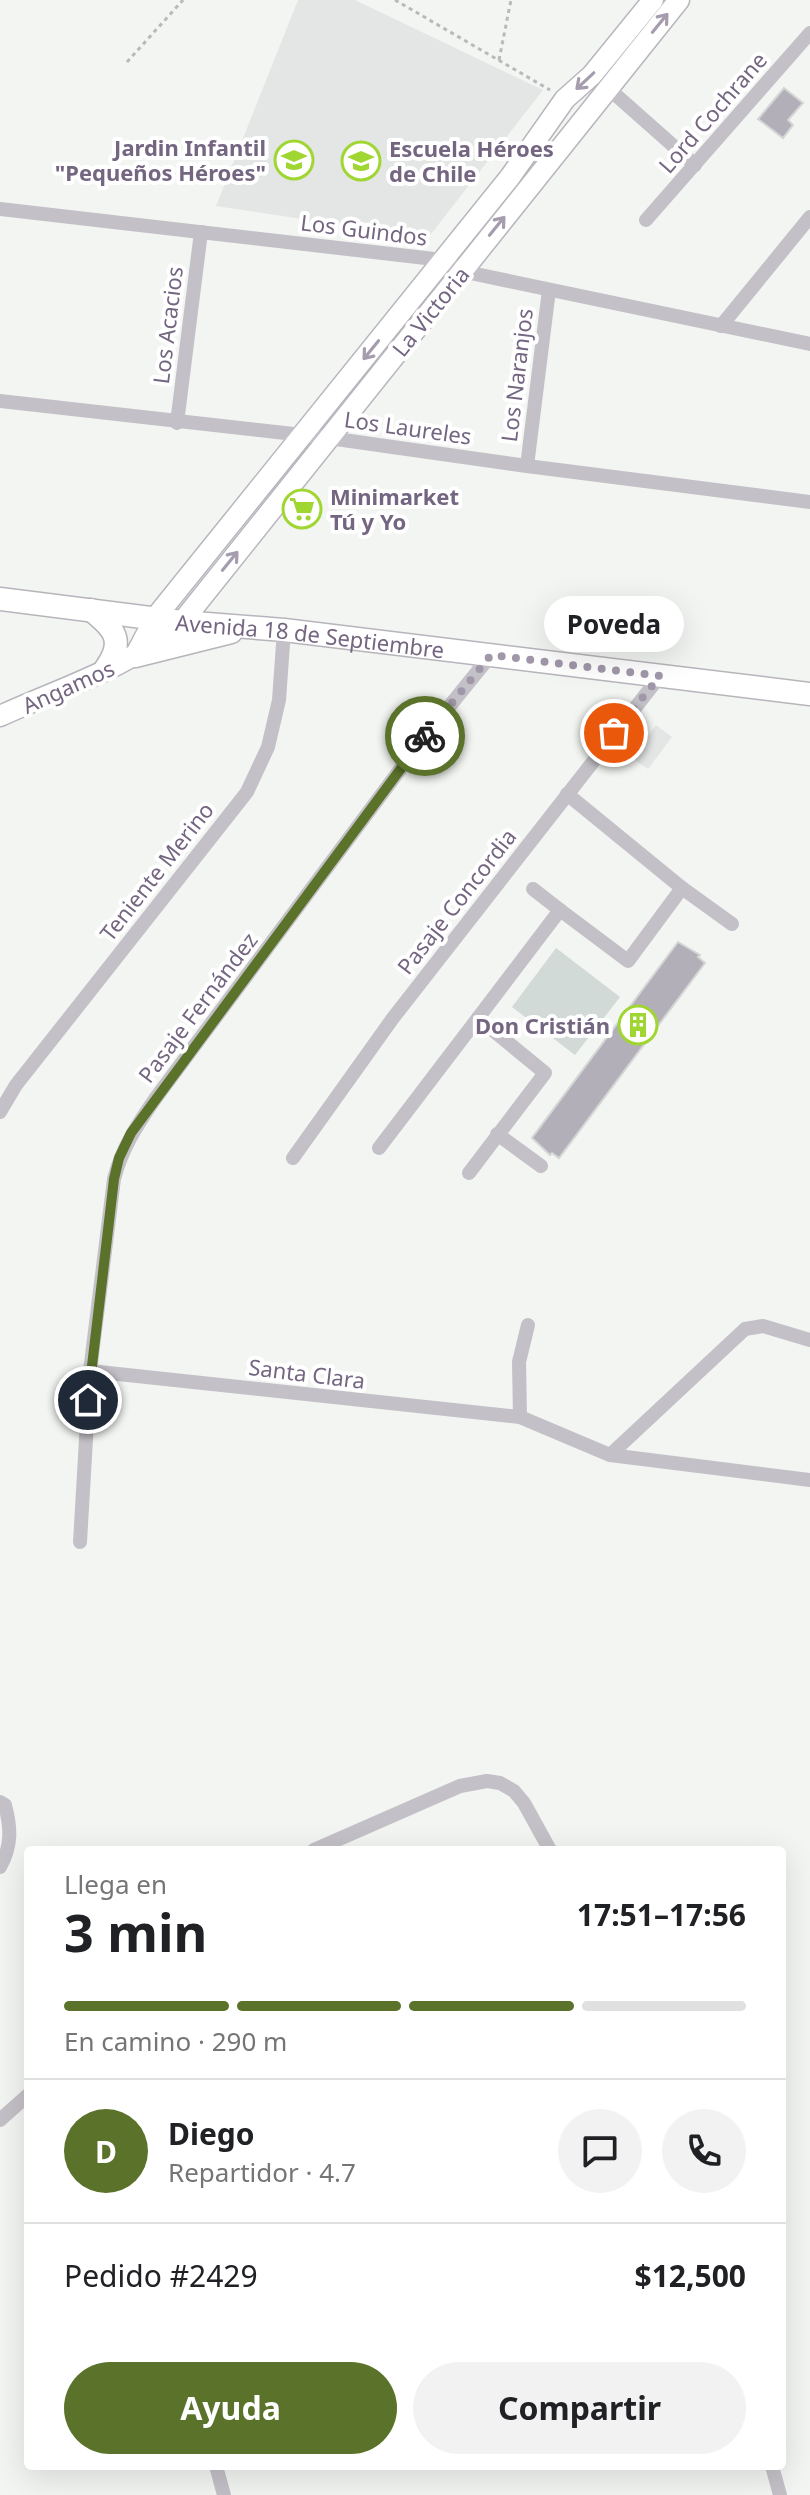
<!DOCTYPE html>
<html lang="es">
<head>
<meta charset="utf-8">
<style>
	body { margin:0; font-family:"Noto Sans",sans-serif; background:#f2f2f2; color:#202124; height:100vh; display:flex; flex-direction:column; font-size:30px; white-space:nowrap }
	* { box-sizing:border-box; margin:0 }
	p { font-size:26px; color:#757577 }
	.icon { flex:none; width:44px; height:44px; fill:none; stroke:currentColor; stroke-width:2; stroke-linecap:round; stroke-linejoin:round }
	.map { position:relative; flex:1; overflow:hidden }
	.sheet { position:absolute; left:24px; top:1846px; width:762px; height:624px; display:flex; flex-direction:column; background:#fff; border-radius:8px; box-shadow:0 8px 32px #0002 }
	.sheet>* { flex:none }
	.pin { position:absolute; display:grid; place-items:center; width:68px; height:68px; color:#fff; margin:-34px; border:4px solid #fff; border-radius:50%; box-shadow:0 2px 8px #0007 }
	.courier { position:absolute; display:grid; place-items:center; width:80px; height:80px; margin:-40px; border:6px solid #5a722a; border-radius:50%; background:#fff; color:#222; box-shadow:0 2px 10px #0007 }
	.bubble { position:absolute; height:56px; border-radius:28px; background:#fff; box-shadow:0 8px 32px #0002; font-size:26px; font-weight:700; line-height:56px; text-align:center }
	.summary em { font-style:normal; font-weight:700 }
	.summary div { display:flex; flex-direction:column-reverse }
	.summary { display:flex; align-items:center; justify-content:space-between; height:136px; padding:0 40px }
	h1 { font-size:52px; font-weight:700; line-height:60px }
	.bar { display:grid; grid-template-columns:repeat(4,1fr); gap:12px 8px; align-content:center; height:96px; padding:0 40px }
	.bar i { height:10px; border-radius:6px; background:#e0e0e0 }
	.bar .current { background:#5a722a }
	.bar p { grid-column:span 4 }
	.line { display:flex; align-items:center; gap:20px; padding:0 40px; border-top:2px solid #e0e0e0 }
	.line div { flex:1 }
	.round { display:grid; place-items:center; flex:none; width:84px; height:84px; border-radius:42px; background:#f2f2f2 }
	.action { display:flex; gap:16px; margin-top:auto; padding:16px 40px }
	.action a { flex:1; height:92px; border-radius:48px; background:#5a722a; color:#fff; font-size:32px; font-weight:700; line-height:92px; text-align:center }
	.action a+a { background:#f2f2f2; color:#202124 }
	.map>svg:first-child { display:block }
	.built { fill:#e4e6e5 }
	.green { fill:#d1dad7 }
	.building { fill:#b3afb9; stroke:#d4d6d5; stroke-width:2 }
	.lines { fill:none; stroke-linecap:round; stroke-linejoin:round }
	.secondary-casing { stroke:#b9b5bd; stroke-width:23 }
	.primary-casing { stroke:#b7b4bb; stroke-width:25 }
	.path { stroke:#bbb8bd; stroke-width:3; stroke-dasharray:4 4; stroke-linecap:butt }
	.street { stroke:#c4c0c7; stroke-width:14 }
	.secondary { stroke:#fff; stroke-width:20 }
	.primary { stroke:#fff; stroke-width:22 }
	.oneway { stroke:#a59cad }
	.done { stroke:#a098a9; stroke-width:8; stroke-dasharray:0 14.4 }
	.route { stroke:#5a722a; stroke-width:10 }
	.labels { text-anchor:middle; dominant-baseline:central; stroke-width:8; stroke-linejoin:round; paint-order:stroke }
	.street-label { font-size:22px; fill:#746681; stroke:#fff }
	.poi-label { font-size:22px; font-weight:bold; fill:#746681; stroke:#fff; text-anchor:end }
</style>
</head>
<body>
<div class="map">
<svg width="810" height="2495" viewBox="0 0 810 2495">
	<rect width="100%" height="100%" fill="#f2f5f2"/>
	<g class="built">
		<path d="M298,0H355L543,90L428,238L216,206Z"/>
		<path d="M656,725L672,737L648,769L632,758Z"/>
	</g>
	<path class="green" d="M556,948L620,997L575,1055L512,1007Z"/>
	<g class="building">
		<path d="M784,88L803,103L788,120L793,125L783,138L758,119Z"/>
		<path d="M678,942L700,955L698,957L705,963L559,1158L552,1153L550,1155L532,1138Z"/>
	</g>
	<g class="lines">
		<g class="secondary-casing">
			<g id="secondary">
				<path d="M135,656L155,618L510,177L565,99L592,75L653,0"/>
				<path d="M0,716C61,688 131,667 182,622L679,0"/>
			</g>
		</g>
		<g class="primary-casing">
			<g id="primary">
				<path id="s1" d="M0,599L182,622L284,630L810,694"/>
				<path d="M91,610C115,629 125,641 106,668"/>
				<path d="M135,656L231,632"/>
			</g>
		</g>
		<g class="path">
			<path d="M395,0L550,90"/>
			<path d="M499,60L511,0"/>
			<path d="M127,62L183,0"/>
		</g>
		<g class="street">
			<path d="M608,88L695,165"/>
			<path d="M0,209L443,260L461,271L810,344"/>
			<path d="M646,220L810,33"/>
			<path d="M721,326L810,217"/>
			<path d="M0,401L329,438L527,466L810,502"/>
			<path d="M177,423L201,232"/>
			<path d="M527,466L549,290"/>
			<path d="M682,888L732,924"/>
			<path d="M533,889L560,910"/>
			<path d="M0,1112L16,1085L247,792L268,747L279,700L284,630"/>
			<path d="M497,1134L541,1166"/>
			<path d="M379,1148L478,1018"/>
			<path d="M293,1158L393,1018L660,676"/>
			<path d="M469,1173L545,1073L478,1018L560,910L628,961L682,888L567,794"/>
			<path d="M90,1371L520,1417L610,1455L810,1480"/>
			<path d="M520,1417L519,1362L528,1325"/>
			<path d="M610,1455L745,1329L763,1326L810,1340"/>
			<path d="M80,1542L90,1371L114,1179C122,1148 137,1125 155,1099L422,740L491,655"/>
			<path d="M0,1802L5,1805C11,1828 12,1846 0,1867"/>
			<path d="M314,1850L460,1786L487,1781L500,1783L514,1791L524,1803L550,1850"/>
			<path d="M0,2120L28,2095"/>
			<path d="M216,2466L224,2495"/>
			<path d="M772,2466L780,2495"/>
		</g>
		<use href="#secondary" class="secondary"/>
		<use href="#primary" class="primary"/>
	</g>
	<defs><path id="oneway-shaft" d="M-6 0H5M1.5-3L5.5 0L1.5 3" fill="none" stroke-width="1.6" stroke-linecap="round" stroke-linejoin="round" transform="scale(2)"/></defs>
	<g class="oneway">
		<use href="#oneway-shaft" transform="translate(660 23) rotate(-51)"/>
		<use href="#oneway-shaft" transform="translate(585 81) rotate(137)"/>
		<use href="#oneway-shaft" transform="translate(497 226) rotate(-51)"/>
		<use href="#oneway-shaft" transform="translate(371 350) rotate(129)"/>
		<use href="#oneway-shaft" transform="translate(230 561) rotate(-51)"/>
	</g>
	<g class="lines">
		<path class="done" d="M425,736L491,655L660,676L614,733"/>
		<path class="route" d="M88,1400L114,1179L119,1158L131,1133L425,736"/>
	</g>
	<defs>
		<g id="school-ring" transform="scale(2)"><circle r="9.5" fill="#fff" stroke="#a0d631" stroke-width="1.5"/><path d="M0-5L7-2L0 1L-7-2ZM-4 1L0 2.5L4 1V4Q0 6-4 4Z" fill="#a0d631"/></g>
		<g id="supermarket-ring" transform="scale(2)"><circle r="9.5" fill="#fff" stroke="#a0d631" stroke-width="1.5"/><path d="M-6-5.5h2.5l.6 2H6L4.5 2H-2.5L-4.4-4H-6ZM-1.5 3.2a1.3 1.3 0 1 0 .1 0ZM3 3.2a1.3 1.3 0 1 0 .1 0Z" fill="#a0d631"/></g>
		<g id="building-ring" transform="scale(2)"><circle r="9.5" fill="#fff" stroke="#a0d631" stroke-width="1.5"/><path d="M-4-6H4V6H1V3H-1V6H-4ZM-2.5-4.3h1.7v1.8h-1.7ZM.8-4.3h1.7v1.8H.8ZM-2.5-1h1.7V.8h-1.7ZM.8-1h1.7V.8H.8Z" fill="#a0d631"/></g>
	</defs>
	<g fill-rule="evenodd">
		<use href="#school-ring" x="294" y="160"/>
		<use href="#school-ring" x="361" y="161"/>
		<use href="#supermarket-ring" x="302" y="509"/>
		<use href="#building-ring" x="638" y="1025"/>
	</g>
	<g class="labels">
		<g class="street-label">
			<text transform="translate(712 112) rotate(-49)">Lord Cochrane</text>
			<text transform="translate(364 229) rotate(7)">Los Guindos</text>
			<text transform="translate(430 311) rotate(-51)">La Victoria</text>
			<text transform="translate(167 325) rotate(-83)">Los Acacios</text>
			<text transform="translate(516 375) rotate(-83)">Los Naranjos</text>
			<text transform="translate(408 427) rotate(8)">Los Laureles</text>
			<text stroke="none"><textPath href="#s1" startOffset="312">Avenida 18 de Septiembre</textPath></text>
			<text transform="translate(68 686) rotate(-24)">Angamos</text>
			<text transform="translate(156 871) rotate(-52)">Teniente Merino</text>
			<text transform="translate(456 901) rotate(-52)">Pasaje Concordia</text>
			<text transform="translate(197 1007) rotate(-53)">Pasaje Fernández</text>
			<text transform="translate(307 1373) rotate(7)">Santa Clara</text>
		</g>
		<g class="poi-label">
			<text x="266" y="147">Jardin Infantil<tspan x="266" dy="25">"Pequeños Héroes"</tspan></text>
			<text x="389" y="148" text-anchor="start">Escuela Héroes<tspan x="389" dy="25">de Chile</tspan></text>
			<text x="330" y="496" text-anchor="start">Minimarket<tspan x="330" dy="25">Tú y Yo</tspan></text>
			<text x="610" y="1025">Don Cristián</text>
		</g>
	</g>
</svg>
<div class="pin" style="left:614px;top:733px;background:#ea580c"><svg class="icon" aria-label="bag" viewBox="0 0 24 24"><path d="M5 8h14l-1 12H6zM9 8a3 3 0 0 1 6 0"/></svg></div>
<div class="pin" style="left:88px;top:1400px;background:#1f2937"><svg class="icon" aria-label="home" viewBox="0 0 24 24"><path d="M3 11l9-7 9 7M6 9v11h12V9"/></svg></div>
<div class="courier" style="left:425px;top:736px"><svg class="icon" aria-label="bike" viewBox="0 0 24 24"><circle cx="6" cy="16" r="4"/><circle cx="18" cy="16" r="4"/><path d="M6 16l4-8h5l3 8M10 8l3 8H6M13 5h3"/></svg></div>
<div class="bubble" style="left:544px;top:596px;width:140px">Poveda</div>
<section class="sheet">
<div class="summary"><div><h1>3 min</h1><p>Llega en</p></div><em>17:51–17:56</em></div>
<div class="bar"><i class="current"></i><i class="current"></i><i class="current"></i><i></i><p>En camino · 290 m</p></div>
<div class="line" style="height:144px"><b class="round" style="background:#5a722a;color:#fff">D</b><div><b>Diego</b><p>Repartidor · 4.7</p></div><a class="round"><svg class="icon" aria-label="chat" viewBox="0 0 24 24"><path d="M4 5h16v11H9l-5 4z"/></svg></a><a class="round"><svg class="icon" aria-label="phone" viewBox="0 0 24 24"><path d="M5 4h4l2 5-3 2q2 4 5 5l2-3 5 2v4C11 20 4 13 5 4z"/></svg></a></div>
<div class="line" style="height:104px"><div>Pedido #2429</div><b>$12,500</b></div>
<div class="action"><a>Ayuda</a><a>Compartir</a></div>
</section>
</div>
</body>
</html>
